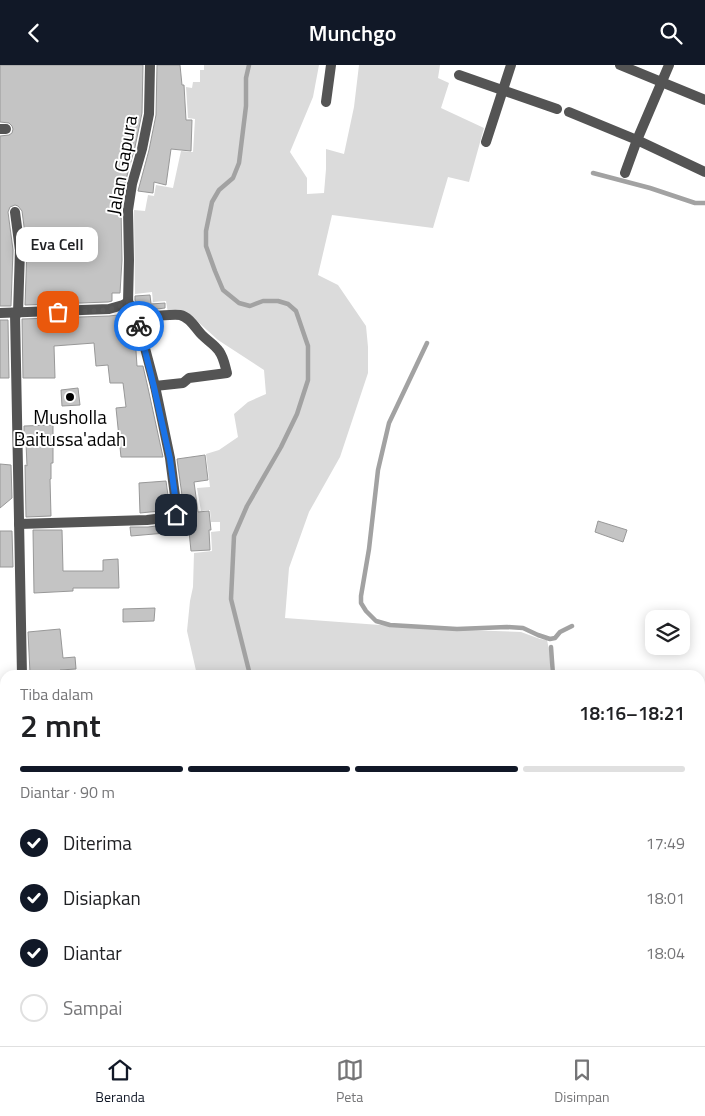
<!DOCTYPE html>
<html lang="id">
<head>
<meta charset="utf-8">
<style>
	body { margin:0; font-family:"Titillium Web",sans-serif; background:#f2f2f2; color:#202124; height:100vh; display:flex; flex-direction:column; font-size:19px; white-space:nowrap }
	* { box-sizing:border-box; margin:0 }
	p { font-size:16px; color:#757577 }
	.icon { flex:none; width:28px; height:28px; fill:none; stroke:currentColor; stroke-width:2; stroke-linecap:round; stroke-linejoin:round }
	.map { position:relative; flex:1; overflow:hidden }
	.side { position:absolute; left:0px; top:605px; width:705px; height:376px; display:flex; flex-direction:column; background:#fff; border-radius:15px 15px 0 0; box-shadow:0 2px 12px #0003 }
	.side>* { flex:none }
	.buttons { position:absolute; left:645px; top:545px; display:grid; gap:10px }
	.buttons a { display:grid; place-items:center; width:45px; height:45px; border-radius:10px; background:#fff; box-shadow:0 2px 12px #0003; font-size:25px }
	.pin { position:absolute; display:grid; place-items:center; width:42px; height:42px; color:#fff; margin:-21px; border-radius:10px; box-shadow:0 2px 8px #0006 }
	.courier { position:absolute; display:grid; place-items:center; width:50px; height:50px; margin:-25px; border:4px solid #1a73e8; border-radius:50%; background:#fff; color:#222; box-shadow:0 1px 6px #0007 }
	.bubble { position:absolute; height:35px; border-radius:10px; background:#fff; box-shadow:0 2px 12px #0003; font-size:16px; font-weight:600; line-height:35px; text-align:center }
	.headline em { font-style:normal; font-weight:600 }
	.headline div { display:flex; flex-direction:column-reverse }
	.headline { display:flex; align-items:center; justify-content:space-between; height:85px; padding:0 20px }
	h1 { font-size:32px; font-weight:600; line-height:38px }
	.bar { display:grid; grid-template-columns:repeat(4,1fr); gap:8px 5px; align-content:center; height:60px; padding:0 20px }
	.bar i { height:6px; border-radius:4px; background:#e0e0e0 }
	.bar .current { background:#111827 }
	.bar p { grid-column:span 4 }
	ol { padding:0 20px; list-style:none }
	li { display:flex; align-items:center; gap:15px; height:55px }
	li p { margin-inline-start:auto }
	li .icon { padding:5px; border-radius:50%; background:#111827; color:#fff; stroke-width:4 }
	li:last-child { color:#757577 }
	li i { width:28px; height:28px; border:2px solid #e0e0e0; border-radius:50% }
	header { display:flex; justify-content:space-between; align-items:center; height:65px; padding:0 20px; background:#111827; color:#fff; font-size:22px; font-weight:600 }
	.dock { display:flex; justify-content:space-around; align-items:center; height:70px; border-top:1px solid #e0e0e0; background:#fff; font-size:14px; color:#757577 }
	.dock a { display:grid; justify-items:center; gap:2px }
	.dock .current { color:#111827 }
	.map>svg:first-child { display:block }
	.green { fill:#dbdbdb }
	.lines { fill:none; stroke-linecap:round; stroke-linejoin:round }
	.stream { stroke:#a2a2a2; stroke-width:4.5 }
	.building { fill:#c4c4c4; stroke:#989898 }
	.street { stroke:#545454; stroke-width:10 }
	.done { stroke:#595959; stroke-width:5; stroke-dasharray:0 9 }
	.route { stroke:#1a73e8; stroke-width:6 }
	.poi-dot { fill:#000; stroke:#fff; stroke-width:2 }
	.labels { text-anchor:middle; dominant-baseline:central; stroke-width:4; stroke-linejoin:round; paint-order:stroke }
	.street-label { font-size:19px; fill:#000; stroke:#fff }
	.poi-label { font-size:19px; fill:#000; stroke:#fff }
</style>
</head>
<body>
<header><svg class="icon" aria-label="back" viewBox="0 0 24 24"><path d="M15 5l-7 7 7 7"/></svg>Munchgo<svg class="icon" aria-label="search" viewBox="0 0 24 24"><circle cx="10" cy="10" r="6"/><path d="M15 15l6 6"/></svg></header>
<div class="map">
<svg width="705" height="981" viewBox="0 0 705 981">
	<rect width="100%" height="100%" fill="#fff"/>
	<g class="green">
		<path d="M204,0H319L313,32L290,87L307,113V129L324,128L326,104V84L344,89L354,42L359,0H440L438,13L449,18L441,43L484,63L469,117L448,112L433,163L332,150L318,210L338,220L366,261L368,282V308L340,392L309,447L289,503L285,553L434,564L521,567L540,574L547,575L550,589V610H197L187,566L190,536L193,522L194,488L212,486L211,467L220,466V457H211L210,445L201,446L197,423L210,422L206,389L219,385L238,372L234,349L248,337L266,329L264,305L218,275L197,256L184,248H168L166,236L153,237L152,227L135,229L134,145L145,146L148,130L154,131L156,120L173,123L181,86L193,87L195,54L188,53L186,22L192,23L193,17H200V5H204Z"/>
		<path d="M0,930L5,932V969L0,967Z"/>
		<path d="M9,976H293L294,981H9L7,980Z"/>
		<path d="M306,976H430V981H307Z"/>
	</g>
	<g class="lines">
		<g class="stream">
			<path d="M249,0L246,13V41L239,98L233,113L219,125L212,137L206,166V181L215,206L223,225L239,238L250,241L263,236H278L288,239L296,246L308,281V315L297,349L281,382L247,441L234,471L231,534L250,610"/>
			<path d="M593,108L650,123L695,138H705"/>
			<path d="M427,278L389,358L378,405L369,484L361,531V538L366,546L376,556L390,560L457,564L507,562L523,563L538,570L550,574L555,573L560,567L572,561"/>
			<path d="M551,582L553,610"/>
			<path d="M77,976L82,981"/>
			<path d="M544,976L545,981"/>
		</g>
	</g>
	<g class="building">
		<path d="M0,0H143L142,48L135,82L125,118L121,144L122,195L120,228H112V236L108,237L25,240L27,184L22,146L18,141L15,140L10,142L8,147L13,185L11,241H0V71L9,70L12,68L13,64L12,61L9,58L0,57Z"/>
		<path d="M157,0H180L182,20H184L186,55H192L191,86L171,84L166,120L154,117L153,128L138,126L149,85L156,50Z"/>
		<path d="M150,230L151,239L165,238V243L141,246L135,235V231Z"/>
		<path d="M127,249L135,271L137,301H143L148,323L163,392H121L116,343L126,342L123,318H110L108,300L96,301L94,278L54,281L55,313H23L22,254L109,251Z"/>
		<path d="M0,255H8L9,313H0Z"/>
		<path d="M78,323L80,340L62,341L61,325Z"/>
		<path d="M53,360V398H51V414H50L51,451L26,452L25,400L27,401L26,378H24V361Z"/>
		<path d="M205,390L208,415L194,417L198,447L209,446L211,465H209L210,485L191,486L189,466L131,471L130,462H148L173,459L181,455L184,445L177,394Z"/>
		<path d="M0,399L11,400L12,433L0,443Z"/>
		<path d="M166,416L170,445L140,448L139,418Z"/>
		<path d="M598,456L627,465L623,477L595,467Z"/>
		<path d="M33,465H62L63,506H103V495L118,494L119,523H73V526L34,528Z"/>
		<path d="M0,466H12L13,502H0Z"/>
		<path d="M155,543L154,556L123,557V544Z"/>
		<path d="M60,564L63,593L75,592L76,604L60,605V610H35V607L30,608L28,567Z"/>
	</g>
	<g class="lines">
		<g class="street">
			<path d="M620,0L705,35"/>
			<path d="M459,10L557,44"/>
			<path d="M326,37L331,0"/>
			<path d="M569,47L637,75L705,107"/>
			<path d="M0,64H6"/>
			<path d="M486,77L511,0"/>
			<path d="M625,108L637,75L669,0"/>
			<path d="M15,147L20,185L18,248"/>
			<path d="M128,237L129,195L128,145L132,119L142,84L149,49L150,0"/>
			<path d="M0,248L109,244L123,240L128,237"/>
			<path d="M15,248L22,610"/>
			<path d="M137,253C151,252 166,249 180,250C190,252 196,264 202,270C208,276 215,280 219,286C224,293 225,301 227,308L189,313L183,318L155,321"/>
			<path d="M19,459L147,455L172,452L176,450L177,446L170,393L155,321L137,253L132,242L128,237"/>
			<path d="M0,718H5"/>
			<path d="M0,906L5,897"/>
			<path d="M299,976L300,981"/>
		</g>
	</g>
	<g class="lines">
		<path class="done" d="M58,247C77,246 113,248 128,237L132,242L139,261"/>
		<path class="route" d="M139,261L154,322L170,394L177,446L176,450"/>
	</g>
	<circle class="poi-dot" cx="70" cy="332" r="5"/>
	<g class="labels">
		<g class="street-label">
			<text transform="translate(121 100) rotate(-80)">Jalan Gapura</text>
		</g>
		<g class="poi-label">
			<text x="70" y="351">Musholla<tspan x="70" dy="22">Baitussa'adah</tspan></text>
		</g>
	</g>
</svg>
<div class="buttons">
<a><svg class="icon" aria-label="layers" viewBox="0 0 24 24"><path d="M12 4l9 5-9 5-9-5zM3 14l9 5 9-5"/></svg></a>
</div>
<div class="pin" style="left:58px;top:247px;background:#ea580c"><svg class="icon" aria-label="bag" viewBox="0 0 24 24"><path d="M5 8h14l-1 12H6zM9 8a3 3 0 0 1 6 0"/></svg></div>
<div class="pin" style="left:176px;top:450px;background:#1f2937"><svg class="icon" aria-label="home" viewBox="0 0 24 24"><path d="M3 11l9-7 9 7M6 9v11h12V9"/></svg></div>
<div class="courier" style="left:139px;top:261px"><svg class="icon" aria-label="bike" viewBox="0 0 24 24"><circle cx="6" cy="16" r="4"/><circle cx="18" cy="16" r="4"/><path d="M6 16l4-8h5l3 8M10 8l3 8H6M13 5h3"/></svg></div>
<div class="bubble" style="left:16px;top:162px;width:82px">Eva Cell</div>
<section class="side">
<div class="headline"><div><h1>2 mnt</h1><p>Tiba dalam</p></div><em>18:16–18:21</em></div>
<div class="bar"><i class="current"></i><i class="current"></i><i class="current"></i><i></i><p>Diantar · 90 m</p></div>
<ol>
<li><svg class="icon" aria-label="check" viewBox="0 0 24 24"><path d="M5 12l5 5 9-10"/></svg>Diterima<p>17:49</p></li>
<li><svg class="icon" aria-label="check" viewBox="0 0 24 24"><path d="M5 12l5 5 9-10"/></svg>Disiapkan<p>18:01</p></li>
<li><svg class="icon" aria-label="check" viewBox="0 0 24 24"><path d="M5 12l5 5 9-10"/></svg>Diantar<p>18:04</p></li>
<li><i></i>Sampai</li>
</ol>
</section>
</div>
<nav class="dock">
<a class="current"><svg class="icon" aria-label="home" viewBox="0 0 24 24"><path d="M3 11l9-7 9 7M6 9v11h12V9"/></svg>Beranda</a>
<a><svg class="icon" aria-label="map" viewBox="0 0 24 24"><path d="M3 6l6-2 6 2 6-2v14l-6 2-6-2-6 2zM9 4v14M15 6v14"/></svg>Peta</a>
<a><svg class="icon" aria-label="saved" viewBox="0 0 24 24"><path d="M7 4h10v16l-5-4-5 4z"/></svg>Disimpan</a>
</nav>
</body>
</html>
